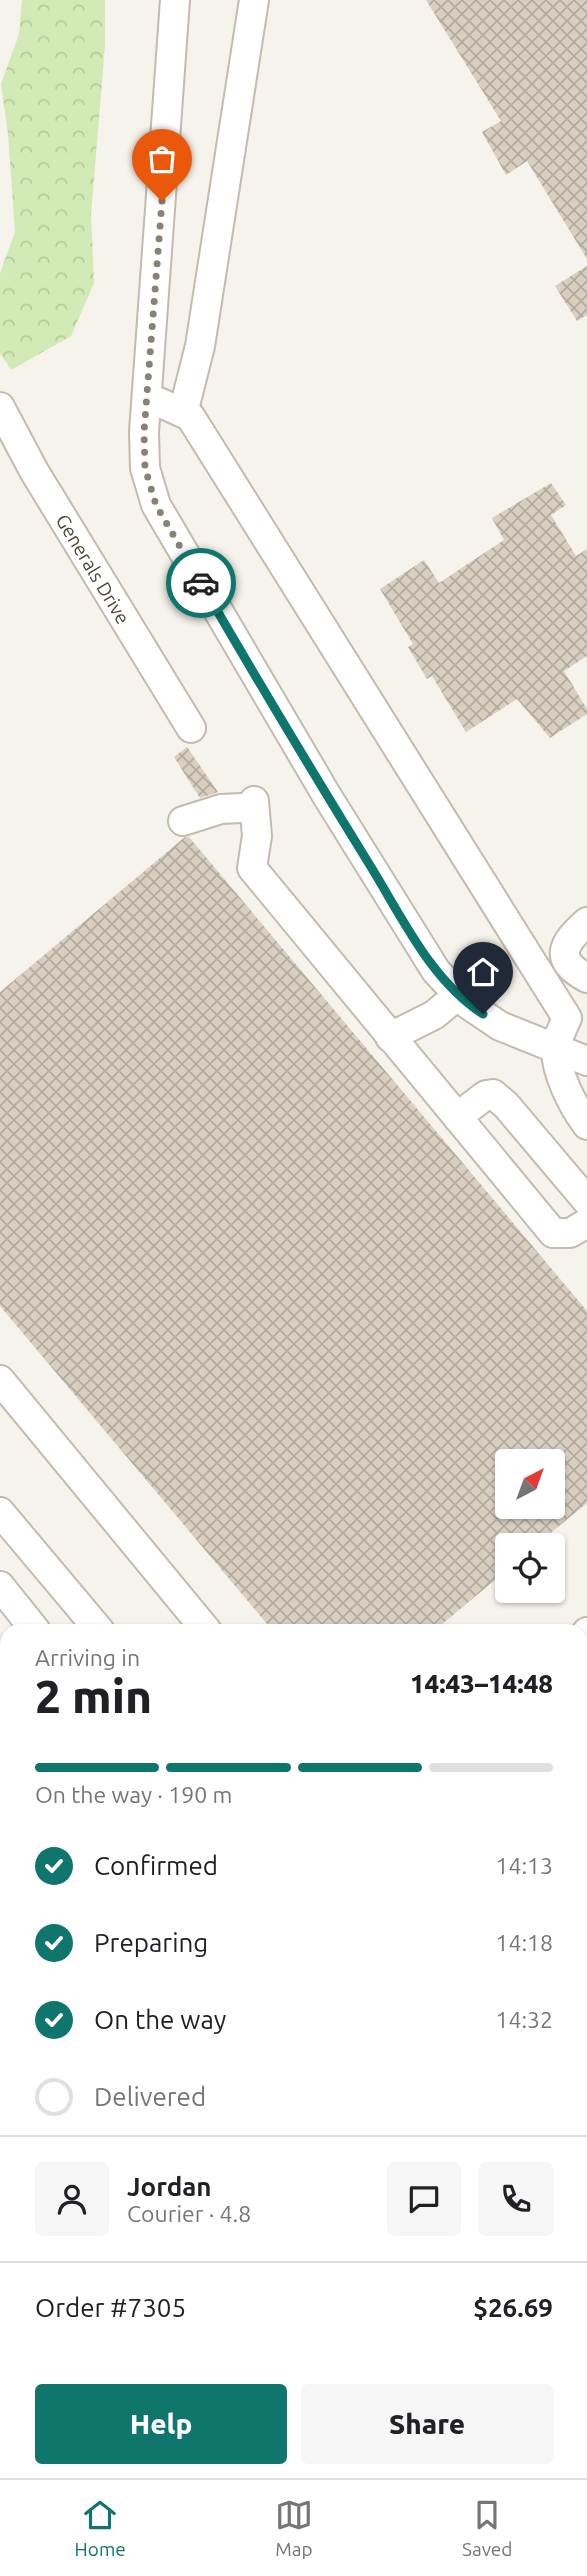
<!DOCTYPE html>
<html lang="en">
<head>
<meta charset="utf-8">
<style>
	body { margin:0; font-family:Ubuntu,sans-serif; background:#f6f6f6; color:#202124; height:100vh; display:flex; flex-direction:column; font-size:26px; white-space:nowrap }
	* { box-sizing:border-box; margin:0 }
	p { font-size:23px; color:#757577 }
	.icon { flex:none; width:38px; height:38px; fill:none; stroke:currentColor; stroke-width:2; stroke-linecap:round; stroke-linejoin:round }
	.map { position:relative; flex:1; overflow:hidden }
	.details { position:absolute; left:0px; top:1624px; width:588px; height:854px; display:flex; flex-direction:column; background:#fff; border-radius:21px 21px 0 0; box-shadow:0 2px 5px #0004 }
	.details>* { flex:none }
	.needle { width:46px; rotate:41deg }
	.controls { position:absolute; left:495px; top:1449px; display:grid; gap:14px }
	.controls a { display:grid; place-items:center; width:70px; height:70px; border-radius:7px; background:#fff; box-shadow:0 2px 5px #0004; font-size:35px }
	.pin { position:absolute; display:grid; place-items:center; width:60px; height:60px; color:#fff; margin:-72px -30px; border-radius:50% 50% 50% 0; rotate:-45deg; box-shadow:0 0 7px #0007 }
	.pin .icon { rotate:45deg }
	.courier { position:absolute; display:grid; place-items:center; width:70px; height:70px; margin:-35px; border:5px solid #0f766e; border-radius:50%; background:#fff; color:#222; box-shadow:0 2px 9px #0007 }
	.headline em { font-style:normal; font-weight:800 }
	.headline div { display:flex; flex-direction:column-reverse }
	.headline { display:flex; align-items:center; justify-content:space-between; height:119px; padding:0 35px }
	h1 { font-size:46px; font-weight:800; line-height:52px }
	.bar { display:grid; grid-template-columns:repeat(4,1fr); gap:10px 7px; align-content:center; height:84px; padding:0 35px }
	.bar i { height:9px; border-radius:5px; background:#e0e0e0 }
	.bar .active { background:#0f766e }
	.bar p { grid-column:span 4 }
	.line { display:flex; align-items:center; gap:18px; padding:0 35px; border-top:2px solid #e0e0e0 }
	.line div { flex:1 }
	.round { display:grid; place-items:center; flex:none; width:74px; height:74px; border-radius:7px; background:#f6f6f6 }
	ol { padding:0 35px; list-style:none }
	li { display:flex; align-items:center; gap:21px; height:77px }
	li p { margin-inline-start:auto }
	li .icon { padding:7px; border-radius:50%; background:#0f766e; color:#fff; stroke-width:4 }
	li:last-child { color:#757577 }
	li i { width:38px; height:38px; border:4px solid #e0e0e0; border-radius:50% }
	.button { display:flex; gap:14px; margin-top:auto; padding:14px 35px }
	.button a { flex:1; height:80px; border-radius:7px; background:#0f766e; color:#fff; font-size:28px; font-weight:800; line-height:80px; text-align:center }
	.button a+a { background:#f6f6f6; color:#202124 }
	.menu { display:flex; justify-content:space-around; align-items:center; height:98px; border-top:2px solid #e0e0e0; background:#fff; font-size:19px; color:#757577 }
	.menu a { display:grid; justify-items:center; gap:4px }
	.menu .active { color:#0f766e }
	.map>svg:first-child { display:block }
	.forest { fill:url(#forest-crowns) }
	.building { fill:url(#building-cross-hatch); fill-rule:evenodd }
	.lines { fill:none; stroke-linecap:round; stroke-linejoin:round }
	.minor-casing { stroke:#c2bbae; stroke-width:32 }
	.path { stroke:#c4b79f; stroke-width:3.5; stroke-dasharray:3.5 3.5; stroke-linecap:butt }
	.minor { stroke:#fff; stroke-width:28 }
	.rail { stroke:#9a9a9a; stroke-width:5; stroke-dasharray:9 9; stroke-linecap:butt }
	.done { stroke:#878178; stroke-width:7; stroke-dasharray:0 12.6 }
	.route { stroke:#0f766e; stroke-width:9 }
	.labels { text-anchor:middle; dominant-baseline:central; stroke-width:7; stroke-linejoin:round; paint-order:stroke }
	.street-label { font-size:19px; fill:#4b4439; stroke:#fff }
</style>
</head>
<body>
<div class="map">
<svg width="587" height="2478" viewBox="0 0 587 2478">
	<defs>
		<pattern id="forest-crowns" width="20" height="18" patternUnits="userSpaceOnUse" patternTransform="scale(1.75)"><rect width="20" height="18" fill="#d2eab5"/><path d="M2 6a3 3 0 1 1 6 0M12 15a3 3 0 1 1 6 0" fill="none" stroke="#b6ca9c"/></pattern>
		<pattern id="building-cross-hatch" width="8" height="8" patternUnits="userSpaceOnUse" patternTransform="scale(1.75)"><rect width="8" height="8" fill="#d8cfc1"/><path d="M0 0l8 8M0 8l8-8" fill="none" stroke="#b1aa9e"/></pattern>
	</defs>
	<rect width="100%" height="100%" fill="#f6f3ec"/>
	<path class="forest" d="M22,0H105V45L91,215L94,283L71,336L11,370L0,353V273L15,232L8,134L1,84L19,34Z"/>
	<g class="building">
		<path d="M426,0H587V259L527,161L506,175L482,132L501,121Z"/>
		<path d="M587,266V315L577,321L555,286Z"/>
		<path d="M551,483L566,505L551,515L576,556L587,549V656L564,671L587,709V714L550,738L517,699L466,732L432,676L427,679L408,647L413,644L380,589L424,560L439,583L504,540L492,518Z"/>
		<path d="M187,747L218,792L200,798L174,757Z"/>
		<path d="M185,837H189L587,1311V1503L536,1545H508V1569L434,1631H273L0,1306V992ZM508,1461H553V1507H508Z"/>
	</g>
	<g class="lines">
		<g class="minor-casing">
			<g id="minor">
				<path d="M175,0L144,432L145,468L156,505L327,796L436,971L466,1003L500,1026L587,1061"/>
				<path d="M147,397L190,416L567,1018C564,1026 556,1039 556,1049C556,1074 573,1106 587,1125"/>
				<path d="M0,407L34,471L191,728"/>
				<path d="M183,413L200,346L254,0"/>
				<path d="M254,801L257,836L252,868L553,1233H570L587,1223"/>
				<path d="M183,821L221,809L242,808"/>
				<path d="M587,922C562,944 553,960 587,978"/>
				<path d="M390,1037L434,1015L458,995"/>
				<path d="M457,1117L486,1095L493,1094L506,1105L587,1201"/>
				<path d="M0,1380L207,1631"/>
				<path d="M0,1512L100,1631"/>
				<path d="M0,1586L36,1631"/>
				<path d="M581,1639L587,1632"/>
				<path d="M581,1817L587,1815"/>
				<path d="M0,2089L7,2099"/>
				<path d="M259,2471L265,2478"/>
			</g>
		</g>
		<g class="path">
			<path d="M0,2225L7,2235"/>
			<path d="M195,2478V2471"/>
		</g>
		<use href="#minor" class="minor"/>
		<path class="rail" d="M0,2043L7,2054"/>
	</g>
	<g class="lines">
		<path class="done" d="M162,201L144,432L145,468L156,505L201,583"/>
		<path class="route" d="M201,583C256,678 313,773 371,867C403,919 431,980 483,1014"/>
	</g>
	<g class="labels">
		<g class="street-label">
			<text transform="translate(93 569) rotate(59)">Generals Drive</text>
		</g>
	</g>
</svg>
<div class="controls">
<a><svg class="needle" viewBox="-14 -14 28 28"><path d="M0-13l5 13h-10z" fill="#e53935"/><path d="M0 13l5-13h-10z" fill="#757577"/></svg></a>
<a><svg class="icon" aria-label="locate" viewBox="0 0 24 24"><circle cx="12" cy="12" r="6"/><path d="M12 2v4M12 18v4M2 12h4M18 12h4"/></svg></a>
</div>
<div class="pin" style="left:162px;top:201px;background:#ea580c"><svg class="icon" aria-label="bag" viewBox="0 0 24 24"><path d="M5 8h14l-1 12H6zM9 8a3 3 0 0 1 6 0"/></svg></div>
<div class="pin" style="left:483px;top:1014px;background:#1f2937"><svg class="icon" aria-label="home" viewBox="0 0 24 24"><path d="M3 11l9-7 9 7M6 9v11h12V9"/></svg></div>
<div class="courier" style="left:201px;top:583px"><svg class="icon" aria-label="car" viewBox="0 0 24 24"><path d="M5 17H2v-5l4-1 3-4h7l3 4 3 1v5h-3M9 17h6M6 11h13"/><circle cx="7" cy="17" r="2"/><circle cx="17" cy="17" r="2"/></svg></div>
<section class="details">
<div class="headline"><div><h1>2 min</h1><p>Arriving in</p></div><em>14:43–14:48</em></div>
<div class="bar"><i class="active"></i><i class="active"></i><i class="active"></i><i></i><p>On the way · 190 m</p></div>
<ol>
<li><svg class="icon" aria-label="check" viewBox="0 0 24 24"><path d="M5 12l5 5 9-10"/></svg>Confirmed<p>14:13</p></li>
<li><svg class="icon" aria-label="check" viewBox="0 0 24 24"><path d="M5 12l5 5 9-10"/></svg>Preparing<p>14:18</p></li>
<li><svg class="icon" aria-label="check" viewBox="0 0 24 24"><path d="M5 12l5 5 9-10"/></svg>On the way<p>14:32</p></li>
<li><i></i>Delivered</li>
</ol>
<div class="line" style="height:126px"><a class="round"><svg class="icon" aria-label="person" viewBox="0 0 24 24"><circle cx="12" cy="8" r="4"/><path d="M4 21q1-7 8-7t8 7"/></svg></a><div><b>Jordan</b><p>Courier · 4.8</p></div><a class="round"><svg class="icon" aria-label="chat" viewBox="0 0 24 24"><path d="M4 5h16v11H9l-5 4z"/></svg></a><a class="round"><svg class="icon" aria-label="phone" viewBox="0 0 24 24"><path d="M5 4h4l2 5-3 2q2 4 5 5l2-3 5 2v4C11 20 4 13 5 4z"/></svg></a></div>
<div class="line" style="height:91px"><div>Order #7305</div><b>$26.69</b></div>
<div class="button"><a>Help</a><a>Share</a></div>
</section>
</div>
<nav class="menu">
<a class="active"><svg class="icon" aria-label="home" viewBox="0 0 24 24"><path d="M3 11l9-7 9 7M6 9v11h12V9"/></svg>Home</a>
<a><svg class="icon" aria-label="map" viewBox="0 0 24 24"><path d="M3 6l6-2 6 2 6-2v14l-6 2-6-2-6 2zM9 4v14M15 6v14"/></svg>Map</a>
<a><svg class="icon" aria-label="saved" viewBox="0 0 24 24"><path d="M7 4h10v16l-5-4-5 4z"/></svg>Saved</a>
</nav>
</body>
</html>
